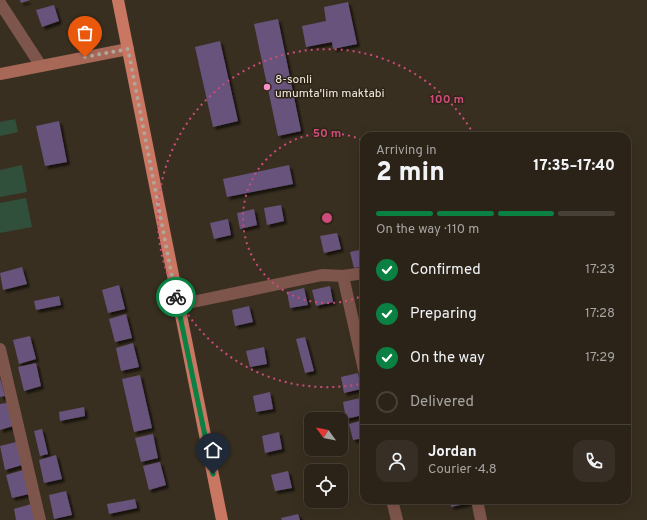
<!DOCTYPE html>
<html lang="en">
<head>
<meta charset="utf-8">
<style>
	body { margin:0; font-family:Overpass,sans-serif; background:#372f25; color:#f1f3f6; height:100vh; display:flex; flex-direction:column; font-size:15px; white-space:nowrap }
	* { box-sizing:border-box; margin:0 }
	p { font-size:13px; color:#a6a4a2 }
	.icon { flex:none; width:22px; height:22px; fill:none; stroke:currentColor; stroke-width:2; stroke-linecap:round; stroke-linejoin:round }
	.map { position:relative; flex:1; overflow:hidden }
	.drawer { position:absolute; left:360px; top:132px; width:271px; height:372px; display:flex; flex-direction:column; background:#2b2318; border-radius:12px; box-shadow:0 4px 16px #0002,0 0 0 1px #474037 }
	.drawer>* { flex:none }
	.needle { width:26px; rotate:303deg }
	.tools { position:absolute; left:304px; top:412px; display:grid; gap:8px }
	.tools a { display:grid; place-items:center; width:44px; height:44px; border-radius:8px; background:#2b2318; box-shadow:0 4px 16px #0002,0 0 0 1px #474037; font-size:20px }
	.pin { position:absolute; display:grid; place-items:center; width:34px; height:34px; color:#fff; margin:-41px -17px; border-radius:50% 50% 50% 0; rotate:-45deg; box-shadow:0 0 4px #0007 }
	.pin .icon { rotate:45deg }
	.courier { position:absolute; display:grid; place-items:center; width:40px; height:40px; margin:-20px; border:3px solid #0b8043; border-radius:50%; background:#fff; color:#222; box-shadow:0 1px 5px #0007 }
	.head em { font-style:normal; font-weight:800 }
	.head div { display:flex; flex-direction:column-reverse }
	.head { display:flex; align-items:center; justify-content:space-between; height:68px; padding:0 16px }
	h1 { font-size:26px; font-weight:800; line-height:30px }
	.bar { display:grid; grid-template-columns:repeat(4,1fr); gap:6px 4px; align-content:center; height:48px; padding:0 16px }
	.bar i { height:5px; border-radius:3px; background:#474037 }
	.bar .selected { background:#0b8043 }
	.bar p { grid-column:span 4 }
	.line { display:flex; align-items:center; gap:10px; padding:0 16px; border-top:1px solid #474037 }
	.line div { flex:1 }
	.round { display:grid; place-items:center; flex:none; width:42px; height:42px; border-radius:12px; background:#372f25 }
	ol { padding:0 16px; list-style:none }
	li { display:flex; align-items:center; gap:12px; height:44px }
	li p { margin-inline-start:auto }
	li .icon { padding:4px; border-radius:50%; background:#0b8043; color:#fff; stroke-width:4 }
	li:last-child { color:#a6a4a2 }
	li i { width:22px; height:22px; border:2px solid #474037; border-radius:50% }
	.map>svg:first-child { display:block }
	.green { fill:#31503c }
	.building { fill:#68537c; filter:url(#shadow) }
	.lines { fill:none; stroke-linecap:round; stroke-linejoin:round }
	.street { stroke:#7e554b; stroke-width:12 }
	.secondary { stroke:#a86858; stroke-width:12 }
	.primary { stroke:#c97662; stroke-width:12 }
	.done { stroke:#afa79c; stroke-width:4; stroke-dasharray:0 7.2 }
	.route { stroke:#0b8043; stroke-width:5 }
	.ring { fill:none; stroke:#cd4c7c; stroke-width:2; stroke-dasharray:2 4 }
	.poi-dot { fill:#fa8fc8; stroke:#2e2517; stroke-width:1.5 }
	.labels { text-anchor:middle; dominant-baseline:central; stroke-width:3; stroke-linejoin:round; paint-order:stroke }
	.poi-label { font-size:12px; fill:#efe8df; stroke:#2e2517; text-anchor:start }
	.centre { fill:#cd4c7c; stroke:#2e2517; stroke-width:2 }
	.ring-label { font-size:12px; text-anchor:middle; font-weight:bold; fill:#cd4c7c; stroke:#2e2517; stroke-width:3; stroke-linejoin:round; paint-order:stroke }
</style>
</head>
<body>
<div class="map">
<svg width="647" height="520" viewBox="0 0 647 520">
	<defs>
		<filter id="shadow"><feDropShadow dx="3" dy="3" stdDeviation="1" flood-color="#0009"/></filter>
	</defs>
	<rect width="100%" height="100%" fill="#392f20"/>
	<g class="green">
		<path d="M15,119L18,132L0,136V122Z"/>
		<path d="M22,165L27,192L0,197V170Z"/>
		<path d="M26,198L32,227L0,233V203Z"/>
	</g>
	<g class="building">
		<path d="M20,0H30L21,3Z"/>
		<path d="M348,2L357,44L333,49L332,42L306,47L302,26L326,21L324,7Z"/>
		<path d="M54,5L59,21L42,27L36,10Z"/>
		<path d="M278,19L301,131L278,136L254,24Z"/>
		<path d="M220,41L238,121L213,127L195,47Z"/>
		<path d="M59,121L67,162L45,166L36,126Z"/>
		<path d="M289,165L293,184L227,197L223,179Z"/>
		<path d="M281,205L284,221L267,225L264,208Z"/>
		<path d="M254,209L257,225L240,229L237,213Z"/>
		<path d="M228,219L231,235L214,239L210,223Z"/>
		<path d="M337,233L341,249L324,253L320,236Z"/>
		<path d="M364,249V266L354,268L350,252Z"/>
		<path d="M22,267L27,284L3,290L0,273Z"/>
		<path d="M119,285L125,309L108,313L102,290Z"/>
		<path d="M330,286L333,302L316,306L312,290Z"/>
		<path d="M304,288L308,305L290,308L287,292Z"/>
		<path d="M59,296L61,305L36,310L34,301Z"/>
		<path d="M249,306L253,322L235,326L232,310Z"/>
		<path d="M126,314L132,338L115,342L109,319Z"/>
		<path d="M30,336L36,359L19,364L13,340Z"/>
		<path d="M305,337L314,371L305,373L296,339Z"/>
		<path d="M133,343L139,367L121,371L116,348Z"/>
		<path d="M264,347L267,364L250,367L246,351Z"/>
		<path d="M36,363L41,386L24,391L18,367Z"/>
		<path d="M358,373L361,389L344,393L341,377Z"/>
		<path d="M140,375L152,428L134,432L122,379Z"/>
		<path d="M0,378L5,396L0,397Z"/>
		<path d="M270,392L273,409L256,412L253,396Z"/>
		<path d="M360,398L363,415L346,419L343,402Z"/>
		<path d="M7,403L13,426L0,430V404Z"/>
		<path d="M84,407L85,416L60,421L59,412Z"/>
		<path d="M364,420V438L353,440L349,424Z"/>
		<path d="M42,429L48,454L40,456L34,431Z"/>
		<path d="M279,432L282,449L265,453L262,436Z"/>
		<path d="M153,434L158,458L141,462L135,438Z"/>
		<path d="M16,442L22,465L5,470L0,446Z"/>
		<path d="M364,454V472H362L359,455Z"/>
		<path d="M56,455L62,479L44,483L39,460Z"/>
		<path d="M160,462L166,485L149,490L143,466Z"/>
		<path d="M23,470L29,494L12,498L6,475Z"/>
		<path d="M288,471L292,488L275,491L271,475Z"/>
		<path d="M66,491L72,515L54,519L49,495Z"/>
		<path d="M135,499L137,508L109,514L107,504Z"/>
		<path d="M450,500H468L469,503L451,507Z"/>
		<path d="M31,504L35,520H16L14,509Z"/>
		<path d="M298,514L300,520H282L281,518Z"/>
	</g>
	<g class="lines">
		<g class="street">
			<path d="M0,3L41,66"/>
			<path d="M343,276L364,370"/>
			<path d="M178,305L322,275L343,276L364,273"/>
			<path d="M0,349L40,520"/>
			<path d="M392,500L397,520"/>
			<path d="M477,500L481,520"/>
		</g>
		<path class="secondary" d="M0,74L128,49"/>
		<path class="primary" d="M118,0L222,520"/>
	</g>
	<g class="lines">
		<path class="done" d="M85,57L128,49L176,297"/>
		<path class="route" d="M176,297L213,474"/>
	</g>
	<g class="ring">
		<path d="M364 295A85 85 0 1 1 364 141"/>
		<path d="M364 383A169 169 0 1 1 474 135"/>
	</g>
	<circle class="poi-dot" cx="267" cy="87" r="4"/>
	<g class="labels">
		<g class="poi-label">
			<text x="275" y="80">8-sonli<tspan x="275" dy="14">umumta'lim maktabi</tspan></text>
		</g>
	</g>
	<circle cx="327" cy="218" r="6" class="centre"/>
	<g class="ring-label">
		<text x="447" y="103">100 m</text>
		<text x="327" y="137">50 m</text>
	</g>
</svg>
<div class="tools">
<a><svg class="needle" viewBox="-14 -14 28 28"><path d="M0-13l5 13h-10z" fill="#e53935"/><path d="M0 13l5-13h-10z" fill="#a6a4a2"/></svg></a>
<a><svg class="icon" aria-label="locate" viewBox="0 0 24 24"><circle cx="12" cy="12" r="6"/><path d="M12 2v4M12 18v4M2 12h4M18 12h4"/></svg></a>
</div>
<div class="pin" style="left:85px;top:57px;background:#ea580c"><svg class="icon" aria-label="bag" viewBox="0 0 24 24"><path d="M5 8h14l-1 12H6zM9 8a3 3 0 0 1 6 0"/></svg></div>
<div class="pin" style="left:213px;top:474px;background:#1f2937"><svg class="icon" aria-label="home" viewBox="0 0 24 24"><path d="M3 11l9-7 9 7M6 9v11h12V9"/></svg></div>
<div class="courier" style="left:176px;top:297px"><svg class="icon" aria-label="bike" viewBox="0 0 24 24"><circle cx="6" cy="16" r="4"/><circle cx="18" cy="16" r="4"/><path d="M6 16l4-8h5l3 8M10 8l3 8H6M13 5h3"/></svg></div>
<section class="drawer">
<div class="head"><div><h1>2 min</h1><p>Arriving in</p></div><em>17:35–17:40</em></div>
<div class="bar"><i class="selected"></i><i class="selected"></i><i class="selected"></i><i></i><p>On the way · 110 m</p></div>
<ol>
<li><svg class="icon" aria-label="check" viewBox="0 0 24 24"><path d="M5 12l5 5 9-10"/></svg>Confirmed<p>17:23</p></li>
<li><svg class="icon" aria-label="check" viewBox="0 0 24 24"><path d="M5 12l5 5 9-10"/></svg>Preparing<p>17:28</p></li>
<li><svg class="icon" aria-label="check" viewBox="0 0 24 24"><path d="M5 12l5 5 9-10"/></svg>On the way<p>17:29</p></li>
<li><i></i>Delivered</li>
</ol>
<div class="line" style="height:72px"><a class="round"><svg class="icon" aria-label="person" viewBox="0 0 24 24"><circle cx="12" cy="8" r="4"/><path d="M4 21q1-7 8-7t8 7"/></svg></a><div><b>Jordan</b><p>Courier · 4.8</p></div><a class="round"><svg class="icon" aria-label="phone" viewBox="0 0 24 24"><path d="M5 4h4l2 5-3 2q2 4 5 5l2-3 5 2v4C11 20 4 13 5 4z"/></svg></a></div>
</section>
</div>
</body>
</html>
